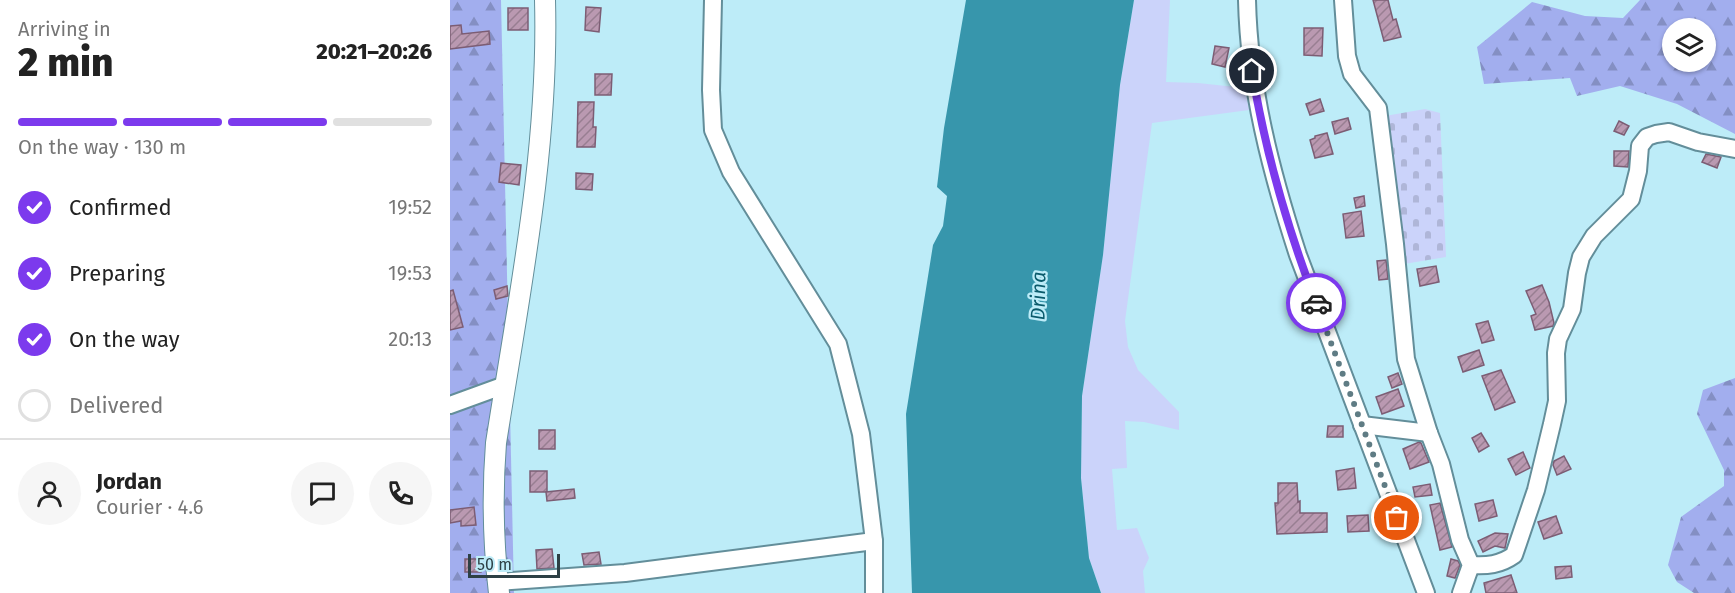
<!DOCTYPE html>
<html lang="en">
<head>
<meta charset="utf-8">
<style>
	body { margin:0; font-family:"Fira Sans",sans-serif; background:#f6f6f6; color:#222; height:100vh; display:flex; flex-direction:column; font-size:22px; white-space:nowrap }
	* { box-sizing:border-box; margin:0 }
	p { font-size:20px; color:#767676 }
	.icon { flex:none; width:33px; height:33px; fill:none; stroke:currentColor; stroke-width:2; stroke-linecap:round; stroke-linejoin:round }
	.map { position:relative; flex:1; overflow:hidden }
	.sheet { display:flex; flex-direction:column; background:#fff; width:450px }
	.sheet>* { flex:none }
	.controls { position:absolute; left:1212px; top:18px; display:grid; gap:12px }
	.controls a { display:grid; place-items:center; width:54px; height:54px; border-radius:50%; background:#fff; box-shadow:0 2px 4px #0004; font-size:30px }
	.scale { position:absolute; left:18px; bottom:15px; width:92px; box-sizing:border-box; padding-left:6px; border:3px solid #2d4045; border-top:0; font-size:16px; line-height:21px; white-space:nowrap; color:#2d4045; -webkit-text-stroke:4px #bdecf8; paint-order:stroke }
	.pin { position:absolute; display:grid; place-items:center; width:51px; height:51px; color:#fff; margin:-26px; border:3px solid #fff; border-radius:50%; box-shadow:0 2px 6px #0007 }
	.courier { position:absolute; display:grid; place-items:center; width:60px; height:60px; margin:-30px; border:4px solid #7c3aed; border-radius:50%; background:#fff; color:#222; box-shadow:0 2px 8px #0007 }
	.head em { font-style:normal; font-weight:800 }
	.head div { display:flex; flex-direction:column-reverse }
	.head { display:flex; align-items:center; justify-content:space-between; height:102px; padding:0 18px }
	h1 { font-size:39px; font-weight:800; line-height:45px }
	.bar { display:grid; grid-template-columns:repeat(4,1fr); gap:9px 6px; align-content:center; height:72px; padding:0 18px }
	.bar i { height:8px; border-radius:4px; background:#e0e0e0 }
	.bar .selected { background:#7c3aed }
	.bar p { grid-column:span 4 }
	.line { display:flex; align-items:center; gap:15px; padding:0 18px; border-top:2px solid #e0e0e0 }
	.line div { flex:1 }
	.round { display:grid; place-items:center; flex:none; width:63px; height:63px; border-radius:32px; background:#f6f6f6 }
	ol { padding:0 18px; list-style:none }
	li { display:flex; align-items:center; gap:18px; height:66px }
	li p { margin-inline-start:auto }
	li .icon { padding:6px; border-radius:50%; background:#7c3aed; color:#fff; stroke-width:4 }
	li:last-child { color:#767676 }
	li i { width:33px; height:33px; border:3px solid #e0e0e0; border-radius:50% }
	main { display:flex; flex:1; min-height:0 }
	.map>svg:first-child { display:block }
	.grass { fill:#cbd3fa }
	.forest { fill:url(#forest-firs); fill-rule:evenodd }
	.cemetery { fill:url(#cemetery-stones) }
	.water { fill:#3796ac }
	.building { fill:url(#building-hatch); stroke:#7c5d74; stroke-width:1.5 }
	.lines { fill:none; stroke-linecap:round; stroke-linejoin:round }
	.minor-casing { stroke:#638e9a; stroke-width:20 }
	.major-casing { stroke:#638e9a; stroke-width:22 }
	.minor { stroke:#fff; stroke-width:16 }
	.major { stroke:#fff; stroke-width:20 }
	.done { stroke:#5f7c84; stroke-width:6; stroke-dasharray:0 10.8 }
	.route { stroke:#7c3aed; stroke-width:8 }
	.labels { text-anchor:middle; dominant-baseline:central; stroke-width:4.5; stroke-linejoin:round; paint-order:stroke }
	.water-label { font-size:20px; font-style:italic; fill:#0a5a6b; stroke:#bdecf8 }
</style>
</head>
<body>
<main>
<section class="sheet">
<div class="head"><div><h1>2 min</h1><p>Arriving in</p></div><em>20:21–20:26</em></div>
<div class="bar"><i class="selected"></i><i class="selected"></i><i class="selected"></i><i></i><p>On the way · 130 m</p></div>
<ol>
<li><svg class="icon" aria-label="check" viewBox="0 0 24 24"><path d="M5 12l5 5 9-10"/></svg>Confirmed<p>19:52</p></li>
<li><svg class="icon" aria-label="check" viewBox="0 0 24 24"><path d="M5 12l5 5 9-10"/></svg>Preparing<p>19:53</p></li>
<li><svg class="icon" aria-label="check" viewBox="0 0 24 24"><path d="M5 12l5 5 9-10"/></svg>On the way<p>20:13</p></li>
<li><i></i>Delivered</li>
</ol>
<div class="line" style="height:108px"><a class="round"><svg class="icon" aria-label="person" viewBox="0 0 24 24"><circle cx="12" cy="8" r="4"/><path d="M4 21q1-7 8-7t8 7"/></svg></a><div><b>Jordan</b><p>Courier · 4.6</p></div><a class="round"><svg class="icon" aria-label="chat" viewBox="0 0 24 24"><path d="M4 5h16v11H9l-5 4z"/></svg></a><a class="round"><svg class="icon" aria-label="phone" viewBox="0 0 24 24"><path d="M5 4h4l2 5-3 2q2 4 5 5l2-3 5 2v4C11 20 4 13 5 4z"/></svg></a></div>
</section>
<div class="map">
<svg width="1285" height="593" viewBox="0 0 1285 593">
	<defs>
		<pattern id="forest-firs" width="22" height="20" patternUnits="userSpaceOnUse" patternTransform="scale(1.5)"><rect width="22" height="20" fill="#a2aeee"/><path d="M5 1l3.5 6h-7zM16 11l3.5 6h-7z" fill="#848fc3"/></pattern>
		<pattern id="cemetery-stones" width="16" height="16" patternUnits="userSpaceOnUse" patternTransform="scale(1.5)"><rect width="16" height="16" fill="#cbd3fa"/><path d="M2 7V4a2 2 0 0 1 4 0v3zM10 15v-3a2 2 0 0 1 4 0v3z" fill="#afb6d8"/></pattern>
		<pattern id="building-hatch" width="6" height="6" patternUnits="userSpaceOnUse" patternTransform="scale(1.5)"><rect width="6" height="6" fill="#ba99b1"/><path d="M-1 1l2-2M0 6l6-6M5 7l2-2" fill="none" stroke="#987e92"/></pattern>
	</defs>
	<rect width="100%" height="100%" fill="#bdecf8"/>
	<path class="grass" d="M684,0H720L716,82L748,83L795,88L799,110L702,123L675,321L678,347L688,370L729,412V430L694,422L675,421L677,468L662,469L667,530L687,528L699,558L693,571L695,593H651L639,558L631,478L632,396L653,255L670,85Z"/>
	<g class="forest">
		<path d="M0,0H51L64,593H0Z"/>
		<path d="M1190,0H1285V134L1227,104L1170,86L1127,96L1120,78L1034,84L1027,47L1082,2L1135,16L1173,18ZM1256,28V62H1222V28Z"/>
		<path d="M1285,378V593H1244L1227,582L1218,565L1231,517L1274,486V470L1247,414L1253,390Z"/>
	</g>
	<path class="cemetery" d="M975,109L990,113L996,257L954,264L935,116Z"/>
	<path class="water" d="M516,0H684L670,85L653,255L632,396L631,478L639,558L651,593H462L456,414L483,245L493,226L497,196L487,187L494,128Z"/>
	<g class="building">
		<path d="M923,0H938L943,20L946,19L951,37L934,41Z"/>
		<path d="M136,7L151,8L149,32L135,30Z"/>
		<rect x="58" y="8" width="20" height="22"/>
		<path d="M11,25L12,34L39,31L40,44L0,49V26Z"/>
		<path d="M854,28H873L872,56L854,55Z"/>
		<path d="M765,46L779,48L775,67L762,64Z"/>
		<path d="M145,74H162L161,95H145Z"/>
		<path d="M870,99L874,111L860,115L856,104Z"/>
		<path d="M128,102H144L143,127H146L145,147H127Z"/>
		<path d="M898,118L901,129L885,134L882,122Z"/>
		<path d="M1169,121L1179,126L1174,135L1164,131Z"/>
		<path d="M877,133L883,154L865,158L860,140L865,138V136Z"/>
		<path d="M1164,151H1179L1178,167L1164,166Z"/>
		<path d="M1256,154L1271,157L1267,168L1252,162Z"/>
		<path d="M51,163L71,165L69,185L49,182Z"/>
		<path d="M126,173L143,174L142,190L126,189Z"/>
		<path d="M914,196L915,206L906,208L904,198Z"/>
		<path d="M911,211L914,236L896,238L893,214Z"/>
		<path d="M936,260L938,279L929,280L927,261Z"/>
		<path d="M986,266L989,282L970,286L967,269Z"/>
		<path d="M1092,285L1099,302L1104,323L1103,326L1085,330L1081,316L1086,314L1076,291Z"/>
		<path d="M57,286L58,296L46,299L44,290Z"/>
		<path d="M3,290L13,327L0,330V291Z"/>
		<path d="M1038,321L1044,340L1032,343L1026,324Z"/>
		<path d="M1029,350L1034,365L1013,372L1008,357Z"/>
		<path d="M1051,370L1065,402L1045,410L1032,376Z"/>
		<path d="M948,373L952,384L942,388L938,377Z"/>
		<path d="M948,389L954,406L932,414L926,397Z"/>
		<path d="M878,426H893V437H877Z"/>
		<rect x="89" y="430" width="16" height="19"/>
		<path d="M1031,433L1039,446L1029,452L1022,438Z"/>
		<path d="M969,442L971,443L979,462L960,469L953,449Z"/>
		<path d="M1073,452L1080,468L1066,475L1058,459Z"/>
		<path d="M1114,456L1121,469L1107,475L1103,465L1104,461Z"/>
		<path d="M904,468L906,488L888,490L886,471Z"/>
		<rect x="80" y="471" width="17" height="21"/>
		<path d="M828,483H847L848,502L850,501V513H877V532L827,534L825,503H828Z"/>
		<path d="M980,484L982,495L965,497L963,487Z"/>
		<path d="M124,489L125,498L97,501L96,492Z"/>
		<path d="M1043,500L1047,516L1029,521L1025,504Z"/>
		<path d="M990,503L1002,547L990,550L980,505Z"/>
		<path d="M24,507L26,525L11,526V521L0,523V510Z"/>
		<path d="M918,515L919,531L898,532L897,516Z"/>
		<path d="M1106,516L1112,533L1094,539L1088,522Z"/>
		<path d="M1045,533L1058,534L1055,548L1045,546L1033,552L1028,541Z"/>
		<path d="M102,549L104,568L87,569L86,550Z"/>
		<path d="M149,552L151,564L134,565L132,554Z"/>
		<rect x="15" y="559" width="16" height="13"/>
		<path d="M1001,559L1008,561L1010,565L1005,578L997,576Z"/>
		<path d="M1121,566L1122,577L1106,579L1105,567Z"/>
		<path d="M1061,575L1067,593H1036L1034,583Z"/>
	</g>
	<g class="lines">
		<g class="minor-casing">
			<g id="minor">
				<path d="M263,0L261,90L263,130L281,172L388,344L411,434L424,541V593"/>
				<path d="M797,0C799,88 821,172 848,255L976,593"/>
				<path d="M893,0L897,56L902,74L928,108L945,244L956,359L979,433L991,464L1010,540L1021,565L1011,593"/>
				<path d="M0,405L55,385"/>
				<path d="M912,425L979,433"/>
				<path d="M1021,565C1037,566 1050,565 1064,555L1086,490L1102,424L1107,401L1106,353L1108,339L1122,309L1127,273L1131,257L1144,236L1181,199L1188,171L1190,146L1197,137L1206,134L1219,132L1248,142L1285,149"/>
				<path d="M48,582L175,573L424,541"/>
			</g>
		</g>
		<g class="major-casing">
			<path id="major" d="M49,593C43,542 42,494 46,443C69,296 99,149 95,0"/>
		</g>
		<use href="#minor" class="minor"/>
		<use href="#major" class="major"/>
	</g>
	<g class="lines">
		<path class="done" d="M866,303L947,518"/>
		<path class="route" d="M802,71C815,151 837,227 866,303"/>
	</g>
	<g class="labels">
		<g class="water-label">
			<text transform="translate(588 296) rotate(-89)">Drina</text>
		</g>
	</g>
</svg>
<div class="controls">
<a><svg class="icon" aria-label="layers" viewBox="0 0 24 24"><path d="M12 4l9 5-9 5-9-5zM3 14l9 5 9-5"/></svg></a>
</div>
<div class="scale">50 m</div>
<div class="pin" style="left:947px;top:518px;background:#ea580c"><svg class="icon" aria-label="bag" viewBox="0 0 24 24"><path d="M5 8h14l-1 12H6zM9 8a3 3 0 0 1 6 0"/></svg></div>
<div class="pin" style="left:802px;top:71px;background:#1f2937"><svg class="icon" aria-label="home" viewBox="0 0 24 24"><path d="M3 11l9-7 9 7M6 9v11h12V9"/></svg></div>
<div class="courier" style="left:866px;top:303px"><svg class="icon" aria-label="car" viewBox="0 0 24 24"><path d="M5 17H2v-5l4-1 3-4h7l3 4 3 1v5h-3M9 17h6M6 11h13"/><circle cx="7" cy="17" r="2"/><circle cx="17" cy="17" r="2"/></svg></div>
</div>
</main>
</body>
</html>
